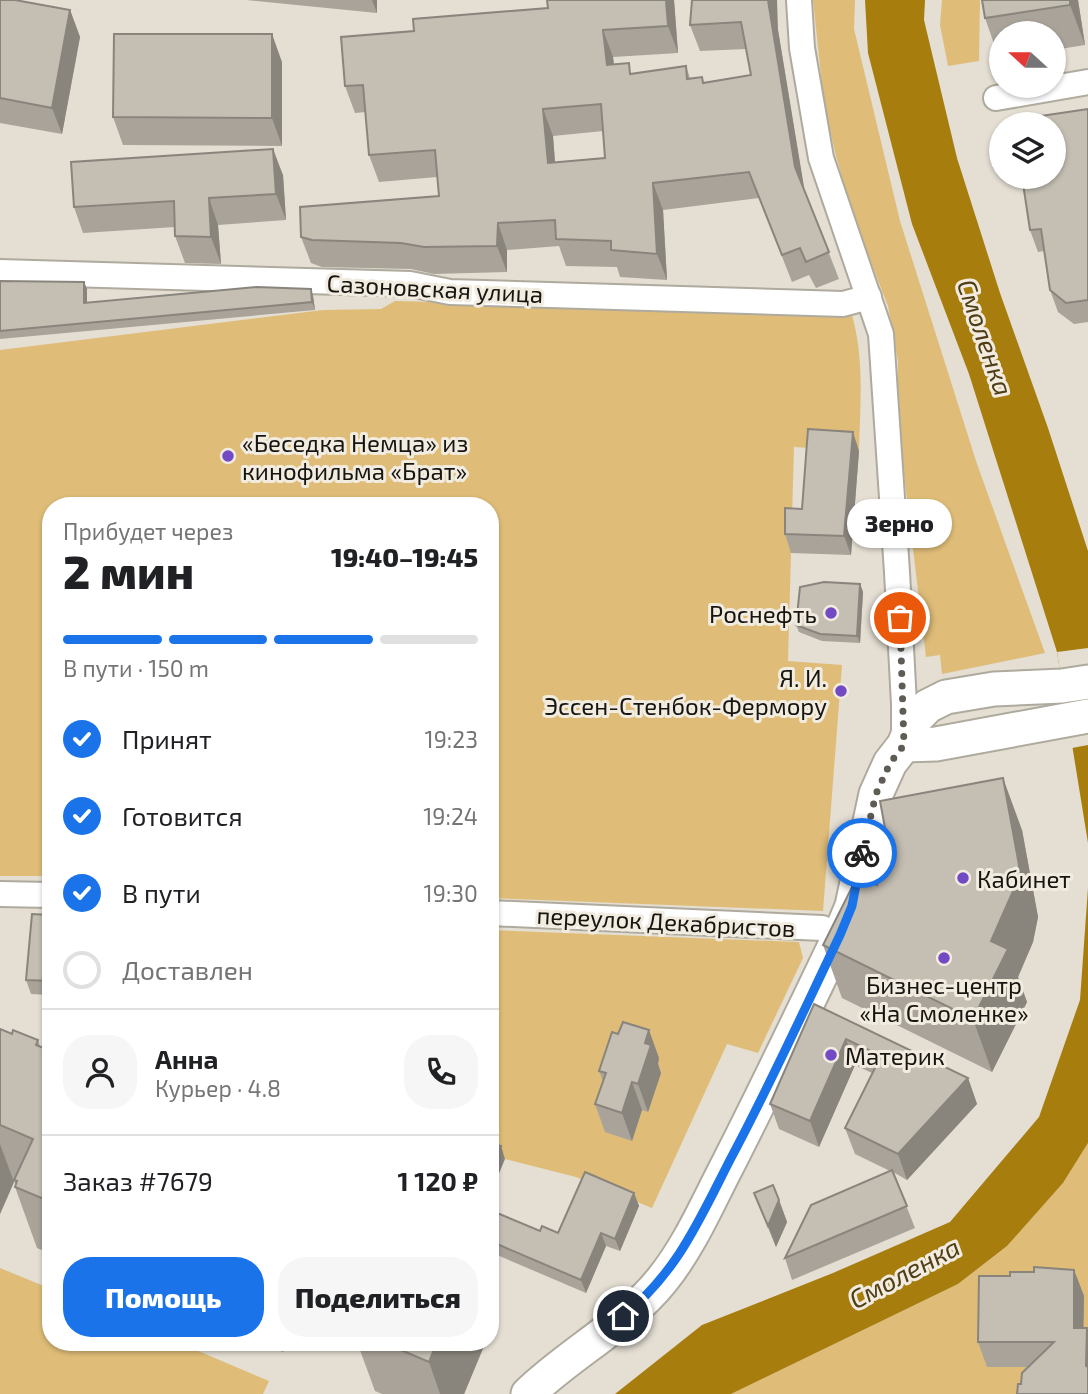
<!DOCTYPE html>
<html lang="ru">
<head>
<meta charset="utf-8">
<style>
	body { margin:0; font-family:"Exo 2",sans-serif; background:#f6f6f6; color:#202124; height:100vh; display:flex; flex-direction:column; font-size:26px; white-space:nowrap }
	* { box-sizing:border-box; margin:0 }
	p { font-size:23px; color:#757577 }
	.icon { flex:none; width:38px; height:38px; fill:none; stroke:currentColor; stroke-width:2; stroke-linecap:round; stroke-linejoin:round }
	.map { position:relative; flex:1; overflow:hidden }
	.panel { position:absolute; left:42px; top:497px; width:457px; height:854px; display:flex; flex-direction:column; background:#fff; border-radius:28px; box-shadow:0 2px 5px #0004 }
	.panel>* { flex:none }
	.needle { width:46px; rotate:291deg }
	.tools { position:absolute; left:989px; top:21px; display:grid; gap:14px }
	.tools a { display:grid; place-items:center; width:77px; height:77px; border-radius:50%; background:#fff; box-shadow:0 2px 5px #0004; font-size:35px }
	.pin { position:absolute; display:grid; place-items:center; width:60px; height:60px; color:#fff; margin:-30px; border:4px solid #fff; border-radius:50%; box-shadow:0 2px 7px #0007 }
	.courier { position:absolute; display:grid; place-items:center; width:70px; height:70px; margin:-35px; border:5px solid #1a73e8; border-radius:50%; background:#fff; color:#222; box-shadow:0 2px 9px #0007 }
	.bubble { position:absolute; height:49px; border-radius:24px; background:#fff; box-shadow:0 2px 5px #0004; font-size:23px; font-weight:800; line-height:49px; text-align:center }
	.summary em { font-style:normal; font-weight:800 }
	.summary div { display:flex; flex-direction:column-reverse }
	.summary { display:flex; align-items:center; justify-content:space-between; height:119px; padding:0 21px }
	h1 { font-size:46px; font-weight:800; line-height:52px }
	.bar { display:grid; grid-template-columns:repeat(4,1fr); gap:10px 7px; align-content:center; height:84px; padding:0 21px }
	.bar i { height:9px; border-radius:5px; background:#e0e0e0 }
	.bar .current { background:#1a73e8 }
	.bar p { grid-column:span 4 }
	.line { display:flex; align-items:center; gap:18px; padding:0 21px; border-top:2px solid #e0e0e0 }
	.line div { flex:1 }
	.round { display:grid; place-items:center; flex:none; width:74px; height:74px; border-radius:28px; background:#f6f6f6 }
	ol { padding:0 21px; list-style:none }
	li { display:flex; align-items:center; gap:21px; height:77px }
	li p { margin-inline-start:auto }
	li .icon { padding:7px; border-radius:50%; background:#1a73e8; color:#fff; stroke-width:4 }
	li:last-child { color:#757577 }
	li i { width:38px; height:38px; border:4px solid #e0e0e0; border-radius:50% }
	.action { display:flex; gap:14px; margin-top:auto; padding:14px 21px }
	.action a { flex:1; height:80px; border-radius:28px; background:#1a73e8; color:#fff; font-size:28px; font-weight:800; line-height:80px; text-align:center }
	.action a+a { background:#f6f6f6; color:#202124 }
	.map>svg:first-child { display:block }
	.green { fill:#dfbd78 }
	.water { fill:#a77d0e }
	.pier { fill:#e4ded3 }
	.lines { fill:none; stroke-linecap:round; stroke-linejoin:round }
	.street-casing { stroke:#afaa9e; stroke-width:28 }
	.secondary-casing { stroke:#afaa9e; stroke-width:37 }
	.street { stroke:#fff; stroke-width:24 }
	.secondary { stroke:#fff; stroke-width:33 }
	.wall { fill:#a9a39a; fill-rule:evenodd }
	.shaded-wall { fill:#89857d }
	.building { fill:#c4beb3; stroke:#89857d; stroke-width:2; fill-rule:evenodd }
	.done { stroke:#5f5b55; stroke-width:7; stroke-dasharray:0 12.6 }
	.route { stroke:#1a73e8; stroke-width:9 }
	.poi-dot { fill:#724ac3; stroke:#f2ece0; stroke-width:2.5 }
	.labels { text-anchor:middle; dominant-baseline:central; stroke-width:6; stroke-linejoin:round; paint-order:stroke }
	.street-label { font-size:24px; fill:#171511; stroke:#f2ece0 }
	.poi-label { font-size:24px; fill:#171511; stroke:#f2ece0; text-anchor:start }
	.water-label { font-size:26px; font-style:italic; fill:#503e17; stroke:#f2ece0 }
</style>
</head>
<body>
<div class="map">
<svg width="1088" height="1394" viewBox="0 0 1088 1394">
	<rect width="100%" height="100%" fill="#e4ded3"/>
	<g class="green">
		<path d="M813,0H855L854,29L900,221L977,464L1045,653L942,674L940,655L926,657L897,416L898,361L888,306L853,216L836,156L824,104Z"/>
		<path d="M942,0H980L979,61L948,66L940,25Z"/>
		<path d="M395,301L851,312C865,357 860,405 859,451L794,447L788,661L842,665L823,911L490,898V506H51V876H0V350L323,310L381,309Z"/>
		<path d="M490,930L799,942L803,958L758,1053L727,1044L652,1208L576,1177L505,1159L490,1153Z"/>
		<path d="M1088,1143V1394H731L958,1284L1007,1246L1063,1183Z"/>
		<path d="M0,1268L51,1289V1342H177L269,1381L263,1394H0Z"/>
	</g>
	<g class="water">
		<path d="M865,0H925L924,20L957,158L1000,293L1048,428L1088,551V843L1057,652L969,374L912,224L868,53Z"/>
		<path d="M1088,888V1143L1063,1183L1007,1246L958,1284L731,1394H615L702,1325L833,1273L950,1222L1039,1117L1080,1000Z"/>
	</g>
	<path class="pier" d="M1088,648V745L1072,748L1057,652Z"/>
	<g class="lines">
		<g class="street-casing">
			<g id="street">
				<path d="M799,0L802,48L821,158L881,334L897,572L904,704V739"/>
				<path d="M996,98L1088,82"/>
				<path d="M0,272L410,284L450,292L843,304L869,297"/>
				<path d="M0,894L51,895"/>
				<path d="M490,913L822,928L840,935"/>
			</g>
		</g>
		<g class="secondary-casing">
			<g id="secondary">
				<path d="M904,745L936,744L1088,716"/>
				<path d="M528,1394C569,1354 627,1324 662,1280C688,1248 706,1207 725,1170C765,1092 802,1014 840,935L852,906L876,794L890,763L904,745L914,720L928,706L946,697L994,689L1062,686L1088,682"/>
			</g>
		</g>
		<use href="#street" class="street"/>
		<use href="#secondary" class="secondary"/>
	</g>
	<g class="wall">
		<path d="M0,0L19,1L70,10L80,37L62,134L0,123Z"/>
		<path d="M246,0H377V13Z"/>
		<path d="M547,0H674L678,53L613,57L614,65L633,74L686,66L690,78L705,82L751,75L746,49L700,51L690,25L692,0L778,30L804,189L839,279L816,288L809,275L792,282L759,198L663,210L667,280L620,277L617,267L566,266L559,246L507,250V272L434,274L411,269L322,267L311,263L301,237L439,196L437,177L379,182L369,155L366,112L355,113L345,86L414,31L548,8ZM603,131L605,158L555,162L553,136Z"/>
		<path d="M1078,0L1085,45L1054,50V33H1001V58H999L985,18Z"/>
		<path d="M282,62V146L123,145L113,117Z"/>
		<path d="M1088,109V322L1074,324L1058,312L1050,290L1044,251L1038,252L1030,230L1054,177Z"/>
		<path d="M283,175L286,220L218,225L221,264L185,263L175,236V227L83,233L74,207Z"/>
		<path d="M0,281L84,282L87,289V303L313,296L315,310L0,339Z"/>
		<path d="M859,451L851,555L791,553L785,534L802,509Z"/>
		<path d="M860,584L863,592L860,643L822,641L799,632L796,625Z"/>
		<path d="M1022,830L1038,917L1033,942L1018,977L1027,1002L992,1072L842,998L823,945L877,885Z"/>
		<path d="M51,915V995L31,994L26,980Z"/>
		<path d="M814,1004L968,1078L977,1104L907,1180L893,1172L915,1228L792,1280L785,1258L890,1171L855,1154L845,1128L872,1073L855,1065L819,1147L779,1129L770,1104Z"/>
		<path d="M0,1029L12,1034L38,1040L40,1046L51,1051V1254L37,1248L15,1187V1183L14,1182L0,1214Z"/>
		<path d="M659,1058L658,1064L661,1073L648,1112L642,1110L632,1141L605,1132L595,1104L603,1081L599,1071Z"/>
		<path d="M634,1193L639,1206L620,1251L606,1246L586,1293L490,1252V1210L540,1231L558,1233Z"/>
		<path d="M754,1193L779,1200L787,1222L776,1247Z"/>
		<path d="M1074,1270L1084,1296L1083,1328L1021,1384L1028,1367H987L978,1342L1010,1276Z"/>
		<path d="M259,1342H287L283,1352Z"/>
		<path d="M357,1342H483L484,1346L464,1394H382L375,1391Z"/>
	</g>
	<g class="shaded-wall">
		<path d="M372,0H377V13Z"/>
		<path d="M666,0H674L678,53L668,26Z"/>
		<path d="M768,0H777L778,30L805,193L795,167Z"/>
		<path d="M1070,0H1078L1085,45L1070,5Z"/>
		<path d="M70,10L80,37L62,134L52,108Z"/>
		<path d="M603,30L613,57L617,92L607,65Z"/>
		<path d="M272,34L282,62V146L272,118Z"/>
		<path d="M543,109L553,136L557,189L548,163Z"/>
		<path d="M273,149L283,175L286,220L276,194Z"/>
		<path d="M653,183L663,210L667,280L657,254Z"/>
		<path d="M209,198L218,225L221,264L211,237Z"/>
		<path d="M498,223L507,250V272L497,246Z"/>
		<path d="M84,282L87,289V311L84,303Z"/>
		<path d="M311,289L313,296L315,310L312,302Z"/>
		<path d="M853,432L859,451L851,555L844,536Z"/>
		<path d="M860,584L863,592L860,643L857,636Z"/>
		<path d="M1003,778L1022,830L1038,917L1033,942L1018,977L1027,1002L992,1072L973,1019L991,941Z"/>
		<path d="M649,1030L659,1058L658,1064L661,1073L648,1112L638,1084L645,1043Z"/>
		<path d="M846,1039L855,1065L819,1147L810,1121Z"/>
		<path d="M968,1078L977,1104L907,1180L898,1154Z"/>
		<path d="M632,1082L642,1110L632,1141L622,1113Z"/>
		<path d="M51,1089V1116L45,1100Z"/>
		<path d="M0,1144L14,1182L0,1214Z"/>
		<path d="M501,1146L505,1159L490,1195V1171Z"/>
		<path d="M634,1193L639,1206L620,1251L615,1239Z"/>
		<path d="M779,1200L787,1222L776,1247L768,1226Z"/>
		<path d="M601,1233L606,1246L586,1293L581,1280Z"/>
		<path d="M1074,1270L1084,1296L1083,1353L1074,1328Z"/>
		<path d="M1087,1328L1088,1331V1370L1086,1366Z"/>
		<path d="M279,1342H287L283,1352Z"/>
		<path d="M437,1342H483L484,1346L464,1394H440L429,1362Z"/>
	</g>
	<g class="building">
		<path d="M0,0H15L70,10L52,108L0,98Z"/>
		<path d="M547,0H666L668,26L603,30L607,65L629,63L630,74L686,66L687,79L702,77L703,83L751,75L741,22L690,25L692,0H768L795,167L829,252L806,262L800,248L782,255L749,172L653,183L657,254L611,250V241L556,239L555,220L498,223L497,246L424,247L401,243L312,240L301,237L300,207L439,196L435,150L369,155L363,85L345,86L341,37L414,31L413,19L548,8ZM601,104L605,158L548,163L543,109Z"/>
		<path d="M982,0H1070V5L985,18Z"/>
		<path d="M114,34H272V118L113,117Z"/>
		<path d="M1088,109V300L1066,303L1050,290L1041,229L1030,230L1022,177H1054V124H1032L1034,121L1041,116Z"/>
		<path d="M273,149L276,194L209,198L211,237L175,236L174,201L74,207L71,162Z"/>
		<path d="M0,281L84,282V303L257,287L311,289L312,302L0,331Z"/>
		<path d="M808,429L853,432L844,536L785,534V508L802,509Z"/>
		<path d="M824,582L860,584L857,636L820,634L796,625L800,587Z"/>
		<path d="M1003,778L1019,865L1014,889L991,941L1008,949L973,1019L823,945L858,875L877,885L890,855L880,801Z"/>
		<path d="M32,914L51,915V981L26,980Z"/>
		<path d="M814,1004L968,1078L898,1154L845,1128L881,1056L846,1039L810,1121L770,1104Z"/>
		<path d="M623,1022L649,1030L645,1043L651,1045L638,1084L632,1082L622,1113L595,1104L606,1073L599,1071L612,1032L618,1034Z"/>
		<path d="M0,1029L12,1034L13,1030L38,1040L36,1045L51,1051V1089L45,1100L51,1103V1202L15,1187L17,1181L14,1180L33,1139L0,1125Z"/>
		<path d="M490,1142L501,1146L490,1171Z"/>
		<path d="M892,1170L907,1206L785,1258L811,1205Z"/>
		<path d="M585,1172L634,1193L615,1239L601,1233L581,1280L490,1241V1210L540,1231L542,1226L558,1233Z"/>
		<path d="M773,1185L779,1200L768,1226L754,1193Z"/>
		<path d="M1034,1267L1074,1270V1328H1087L1086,1366L1088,1367V1394H1017L1018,1384H1021L1022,1373L1054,1342H978L979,1276H1010V1272H1034Z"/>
		<path d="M382,1342H437L429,1362Z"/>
	</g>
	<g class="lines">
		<path class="done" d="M862,853L876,794L890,763L904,745L900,618"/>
		<path class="route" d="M623,1316C678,1272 700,1218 731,1158C770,1085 804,1010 840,935L852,906L862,853"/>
	</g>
	<g class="poi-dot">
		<circle cx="228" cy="456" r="7"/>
		<circle cx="831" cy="613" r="7"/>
		<circle cx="841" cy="691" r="7"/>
		<circle cx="963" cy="878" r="7"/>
		<circle cx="944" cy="958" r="7"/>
		<circle cx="831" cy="1055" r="7"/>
	</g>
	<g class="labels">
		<g class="street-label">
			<text transform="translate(435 288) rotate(3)">Сазоновская улица</text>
			<text transform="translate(666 921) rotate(3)">переулок Декабристов</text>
		</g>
		<g class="poi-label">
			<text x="242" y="442">«Беседка Немца» из<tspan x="242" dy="28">кинофильма «Брат»</tspan></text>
			<text x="817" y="613" text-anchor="end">Роснефть</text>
			<text x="827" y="677" text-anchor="end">Я. И.<tspan x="827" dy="28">Эссен-Стенбок-Фермору</tspan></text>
			<text x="977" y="878">Кабинет</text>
			<text x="944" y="984" text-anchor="middle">Бизнес-центр<tspan x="944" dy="28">«На Смоленке»</tspan></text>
			<text x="845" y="1055">Материк</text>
		</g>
		<g class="water-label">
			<text transform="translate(986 337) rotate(71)">Смоленка</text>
			<text transform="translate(904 1272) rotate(-28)">Смоленка</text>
		</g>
	</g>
</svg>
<div class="tools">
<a><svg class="needle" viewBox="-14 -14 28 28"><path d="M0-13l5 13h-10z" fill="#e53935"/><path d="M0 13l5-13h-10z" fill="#757577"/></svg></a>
<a><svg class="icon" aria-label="layers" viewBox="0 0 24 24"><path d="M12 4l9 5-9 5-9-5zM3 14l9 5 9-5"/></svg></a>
</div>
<div class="pin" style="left:900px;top:618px;background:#ea580c"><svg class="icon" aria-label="bag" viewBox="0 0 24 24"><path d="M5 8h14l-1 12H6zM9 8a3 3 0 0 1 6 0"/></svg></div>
<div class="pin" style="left:623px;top:1316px;background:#1f2937"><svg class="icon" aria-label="home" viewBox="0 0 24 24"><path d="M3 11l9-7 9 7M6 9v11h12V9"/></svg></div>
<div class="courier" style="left:862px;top:853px"><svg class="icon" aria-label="bike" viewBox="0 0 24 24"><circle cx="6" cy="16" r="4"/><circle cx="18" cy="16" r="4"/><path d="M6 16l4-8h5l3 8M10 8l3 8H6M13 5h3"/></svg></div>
<div class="bubble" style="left:847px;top:499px;width:105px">Зерно</div>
<section class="panel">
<div class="summary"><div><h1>2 мин</h1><p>Прибудет через</p></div><em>19:40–19:45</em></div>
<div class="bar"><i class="current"></i><i class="current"></i><i class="current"></i><i></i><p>В пути · 150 m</p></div>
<ol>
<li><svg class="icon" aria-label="check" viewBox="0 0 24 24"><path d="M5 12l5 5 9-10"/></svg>Принят<p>19:23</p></li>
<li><svg class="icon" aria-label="check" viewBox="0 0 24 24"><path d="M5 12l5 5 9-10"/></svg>Готовится<p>19:24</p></li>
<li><svg class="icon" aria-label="check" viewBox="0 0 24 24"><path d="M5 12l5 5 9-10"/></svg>В пути<p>19:30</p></li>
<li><i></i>Доставлен</li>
</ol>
<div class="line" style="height:126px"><a class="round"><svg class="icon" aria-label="person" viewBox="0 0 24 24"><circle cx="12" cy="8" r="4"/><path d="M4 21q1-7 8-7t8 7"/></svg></a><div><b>Анна</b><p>Курьер · 4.8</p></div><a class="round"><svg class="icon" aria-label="phone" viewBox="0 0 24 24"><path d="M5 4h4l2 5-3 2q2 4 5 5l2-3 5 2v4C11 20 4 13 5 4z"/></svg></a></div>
<div class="line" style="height:91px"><div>Заказ #7679</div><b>1 120 ₽</b></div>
<div class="action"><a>Помощь</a><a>Поделиться</a></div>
</section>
</div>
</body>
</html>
